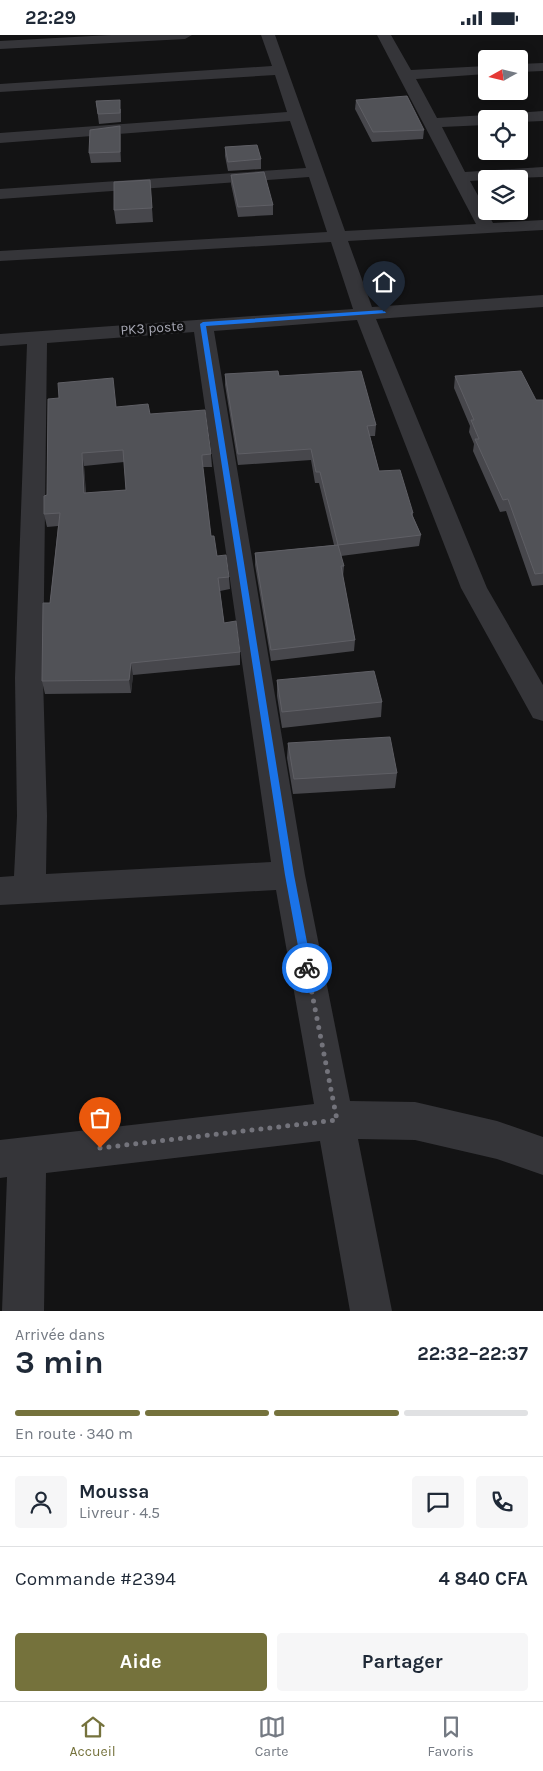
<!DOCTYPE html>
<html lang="fr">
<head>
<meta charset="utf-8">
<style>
	body { margin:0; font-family:Karla,sans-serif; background:#f6f6f7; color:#1f2937; height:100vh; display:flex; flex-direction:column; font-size:19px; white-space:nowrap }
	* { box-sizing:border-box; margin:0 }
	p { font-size:16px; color:#747a83 }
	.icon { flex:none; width:28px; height:28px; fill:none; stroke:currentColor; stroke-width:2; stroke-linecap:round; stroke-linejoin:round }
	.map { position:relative; height:1276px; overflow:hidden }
	.sheet { display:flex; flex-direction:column; background:#fff; flex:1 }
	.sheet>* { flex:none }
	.needle { width:32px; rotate:262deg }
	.fabs { position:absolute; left:478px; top:15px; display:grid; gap:10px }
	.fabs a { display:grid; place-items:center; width:50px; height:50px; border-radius:5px; background:#fff; box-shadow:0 2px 12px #0003; font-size:25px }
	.pin { position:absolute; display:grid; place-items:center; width:42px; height:42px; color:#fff; margin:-51px -21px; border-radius:50% 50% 50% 0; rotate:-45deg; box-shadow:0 0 5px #0007 }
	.pin .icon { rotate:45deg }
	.courier { position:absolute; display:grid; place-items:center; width:50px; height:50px; margin:-25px; border:4px solid #1a73e8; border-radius:50%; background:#fff; color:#222; box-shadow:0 1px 6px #0007 }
	.head em { font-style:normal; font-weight:700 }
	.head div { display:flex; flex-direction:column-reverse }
	.head { display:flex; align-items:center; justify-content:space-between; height:85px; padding:0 15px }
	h1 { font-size:32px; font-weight:700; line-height:38px }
	.bar { display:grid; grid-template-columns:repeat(4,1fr); gap:8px 5px; align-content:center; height:60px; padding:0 15px }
	.bar i { height:6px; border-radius:4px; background:#e0e1e3 }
	.bar .on { background:#75723c }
	.bar p { grid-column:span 4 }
	.line { display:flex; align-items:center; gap:12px; padding:0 15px; border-top:1px solid #e0e1e3 }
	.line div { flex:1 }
	.round { display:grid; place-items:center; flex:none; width:52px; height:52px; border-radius:5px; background:#f6f6f7 }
	.cta { display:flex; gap:10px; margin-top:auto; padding:10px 15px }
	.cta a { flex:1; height:58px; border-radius:5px; background:#75723c; color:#fff; font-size:20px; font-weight:700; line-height:58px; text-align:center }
	.cta a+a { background:#f6f6f7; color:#1f2937 }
	.status { display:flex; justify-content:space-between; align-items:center; height:35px; padding:0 25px; background:#fff; direction:ltr }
	.status svg { height:14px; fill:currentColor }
	.menu { display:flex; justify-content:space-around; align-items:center; height:70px; border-top:1px solid #e0e1e3; background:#fff; font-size:14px; color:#747a83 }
	.menu a { display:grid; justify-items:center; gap:2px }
	.menu .on { color:#75723c }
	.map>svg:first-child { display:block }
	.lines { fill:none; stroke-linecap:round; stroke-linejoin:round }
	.minor { fill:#353539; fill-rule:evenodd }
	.wall { fill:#47474c; fill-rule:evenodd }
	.shaded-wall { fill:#2e2e31 }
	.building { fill:#515257; stroke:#5f5f65; fill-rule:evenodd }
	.route { fill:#1a73e8 }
	.done { stroke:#73737b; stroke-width:5; stroke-dasharray:0 9 }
	.labels { text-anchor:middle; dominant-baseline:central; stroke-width:5; stroke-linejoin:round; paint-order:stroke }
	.far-street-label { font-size:14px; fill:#a6a7b3; stroke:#0e0e0f }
</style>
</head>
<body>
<div class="status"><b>22:29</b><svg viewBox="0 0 49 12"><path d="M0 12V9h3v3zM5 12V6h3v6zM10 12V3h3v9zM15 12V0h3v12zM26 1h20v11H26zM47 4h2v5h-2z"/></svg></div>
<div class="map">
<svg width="543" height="1276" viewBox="0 0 543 1276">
	<rect width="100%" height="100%" fill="#131314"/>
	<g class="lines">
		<g class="minor">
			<path d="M111,0H192L185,4L0,14V6Z"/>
			<path d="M261,0H275L345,196L476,189L377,0H391L411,35L486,31V39L416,44L437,83L486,80L493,84L495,81L500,79L543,76V86L519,87V84H486V90L442,92L465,137L543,132V142L486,144V145L470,146L493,188L543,185V195L348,206L372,272L543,260V272L376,284L487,553L543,650V686L533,683L461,553L357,285L214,296L305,840L350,1066L415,1067L497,1086L543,1102V1140L497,1124L415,1105L358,1104L392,1276H350L320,1106L46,1138L44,1276H2L7,1142L0,1143V1105L314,1069L276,855L0,870V842L14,841L17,781L15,643L27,309L0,311V299L353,274L331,207L0,226V216L327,197L309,142L0,164V154L306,133L290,86L0,108V98L287,77L275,40L0,57V49L272,31ZM194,297L271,827L46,839L47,781L43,643L47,308Z"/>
			<path d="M543,28V36L519,37V29Z"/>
		</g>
	</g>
	<g class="wall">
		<path d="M356,65L424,95L423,104L372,107L355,74Z"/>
		<path d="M96,66L121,74V87L99,89Z"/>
		<path d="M121,101V127L91,128L89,118Z"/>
		<path d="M225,112L261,124V134L228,136L225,121Z"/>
		<path d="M231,140L273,170V180L238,182L231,149Z"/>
		<path d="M150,145L153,187L116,189L114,175Z"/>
		<path d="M225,339L279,341L376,390L375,401H370L379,436L413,478V481L421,500L419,511L341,521L344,531L343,542L355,605L354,616L271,626L255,530V518L334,510L319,448H315L311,425L238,430L225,350Z"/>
		<path d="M455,341L536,365H543V550L532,551L506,476L500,477L473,416L474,409L469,397L470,391L454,353Z"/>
		<path d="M59,363L116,372L150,379L211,419L212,432H203V434L211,501L217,521L229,542L230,554L220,556L224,588L240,617V630L133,640L131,658L45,659L42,646L58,491L47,492L44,479L47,460ZM124,427L126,455L86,458L84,431Z"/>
		<path d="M277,645L382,667L381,682L282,693L277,661Z"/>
		<path d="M288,708L397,738L395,753L293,759L287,723Z"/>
	</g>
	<g class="shaded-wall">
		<path d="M120,91L121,101V127L120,117Z"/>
		<path d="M82,418L84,431L86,470L84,458Z"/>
		<path d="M131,628L133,640L131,658L129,645Z"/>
	</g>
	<g class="building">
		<path d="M407,61L424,95L373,97L356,65Z"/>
		<path d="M120,65V78L98,79L96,66Z"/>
		<path d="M120,91V117L89,118L90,95Z"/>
		<path d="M257,110L261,124L228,127L225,112Z"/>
		<path d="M264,137L273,170L238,172L231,140Z"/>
		<path d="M150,145L152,173L114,175V147Z"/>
		<path d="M278,336L279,341L361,336L376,390L367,391L379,436L400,435L413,478H411L421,500L338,510L320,437H316L311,414L238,419L225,339Z"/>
		<path d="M521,336L536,365H543V538L535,539L508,464L503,465L475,404H479L471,385H474L455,341Z"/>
		<path d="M113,343L116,372L148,369L150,379L205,375L211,419L202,420V424L211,501H214L217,521L226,520L229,542L218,543L224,588L236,586L240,617L131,628L129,645L42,646L43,568H50L60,478L44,479V461L47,460L48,364L59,363L58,348ZM123,415L126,455L84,458L82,418Z"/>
		<path d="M338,510L344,531H341L355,605L271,615L255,518Z"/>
		<path d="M374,636L382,667L282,677L277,645Z"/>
		<path d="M390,702L397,738L294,744L288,708Z"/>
	</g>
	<path class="route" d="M384,275L386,278L206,291L294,840L312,933L307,938L302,933L285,840L200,289L203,287Z"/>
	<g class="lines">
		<path class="done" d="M100,1113L337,1085L307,933"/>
	</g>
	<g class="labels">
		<g class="far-street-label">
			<text transform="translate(152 293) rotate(-4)">PK3 poste</text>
		</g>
	</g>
</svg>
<div class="fabs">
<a><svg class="needle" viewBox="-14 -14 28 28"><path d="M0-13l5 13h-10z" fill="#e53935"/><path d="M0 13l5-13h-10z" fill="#747a83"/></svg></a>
<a><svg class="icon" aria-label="locate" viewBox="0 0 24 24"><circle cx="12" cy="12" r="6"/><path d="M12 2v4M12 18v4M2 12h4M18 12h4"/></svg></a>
<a><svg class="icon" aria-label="layers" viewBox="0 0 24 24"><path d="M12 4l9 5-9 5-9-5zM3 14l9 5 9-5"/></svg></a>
</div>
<div class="pin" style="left:100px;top:1113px;background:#ea580c"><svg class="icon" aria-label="bag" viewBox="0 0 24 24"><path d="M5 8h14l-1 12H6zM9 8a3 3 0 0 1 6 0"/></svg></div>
<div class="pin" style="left:384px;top:277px;background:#1f2937"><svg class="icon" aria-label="home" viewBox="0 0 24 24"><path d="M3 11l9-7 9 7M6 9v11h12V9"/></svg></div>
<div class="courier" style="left:307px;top:933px"><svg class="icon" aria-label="bike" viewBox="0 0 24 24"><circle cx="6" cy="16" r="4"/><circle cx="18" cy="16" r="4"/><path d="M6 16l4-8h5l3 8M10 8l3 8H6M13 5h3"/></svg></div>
</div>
<section class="sheet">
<div class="head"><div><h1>3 min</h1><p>Arrivée dans</p></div><em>22:32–22:37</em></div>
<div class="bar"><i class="on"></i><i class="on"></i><i class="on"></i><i></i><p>En route · 340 m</p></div>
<div class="line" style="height:90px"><a class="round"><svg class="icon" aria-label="person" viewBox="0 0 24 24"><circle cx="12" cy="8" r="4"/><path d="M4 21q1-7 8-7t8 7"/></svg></a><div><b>Moussa</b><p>Livreur · 4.5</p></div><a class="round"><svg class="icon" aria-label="chat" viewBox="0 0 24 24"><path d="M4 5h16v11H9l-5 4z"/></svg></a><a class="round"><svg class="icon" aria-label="phone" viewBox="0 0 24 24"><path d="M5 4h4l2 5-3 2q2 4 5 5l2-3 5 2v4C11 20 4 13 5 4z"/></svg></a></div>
<div class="line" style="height:65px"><div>Commande #2394</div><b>4 840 CFA</b></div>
<div class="cta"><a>Aide</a><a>Partager</a></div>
</section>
<nav class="menu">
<a class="on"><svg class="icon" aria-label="home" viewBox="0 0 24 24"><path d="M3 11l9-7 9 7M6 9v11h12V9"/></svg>Accueil</a>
<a><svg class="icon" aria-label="map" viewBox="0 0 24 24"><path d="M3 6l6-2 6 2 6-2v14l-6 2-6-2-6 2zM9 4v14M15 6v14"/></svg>Carte</a>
<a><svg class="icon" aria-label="saved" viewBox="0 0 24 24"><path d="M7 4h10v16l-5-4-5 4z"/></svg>Favoris</a>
</nav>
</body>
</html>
